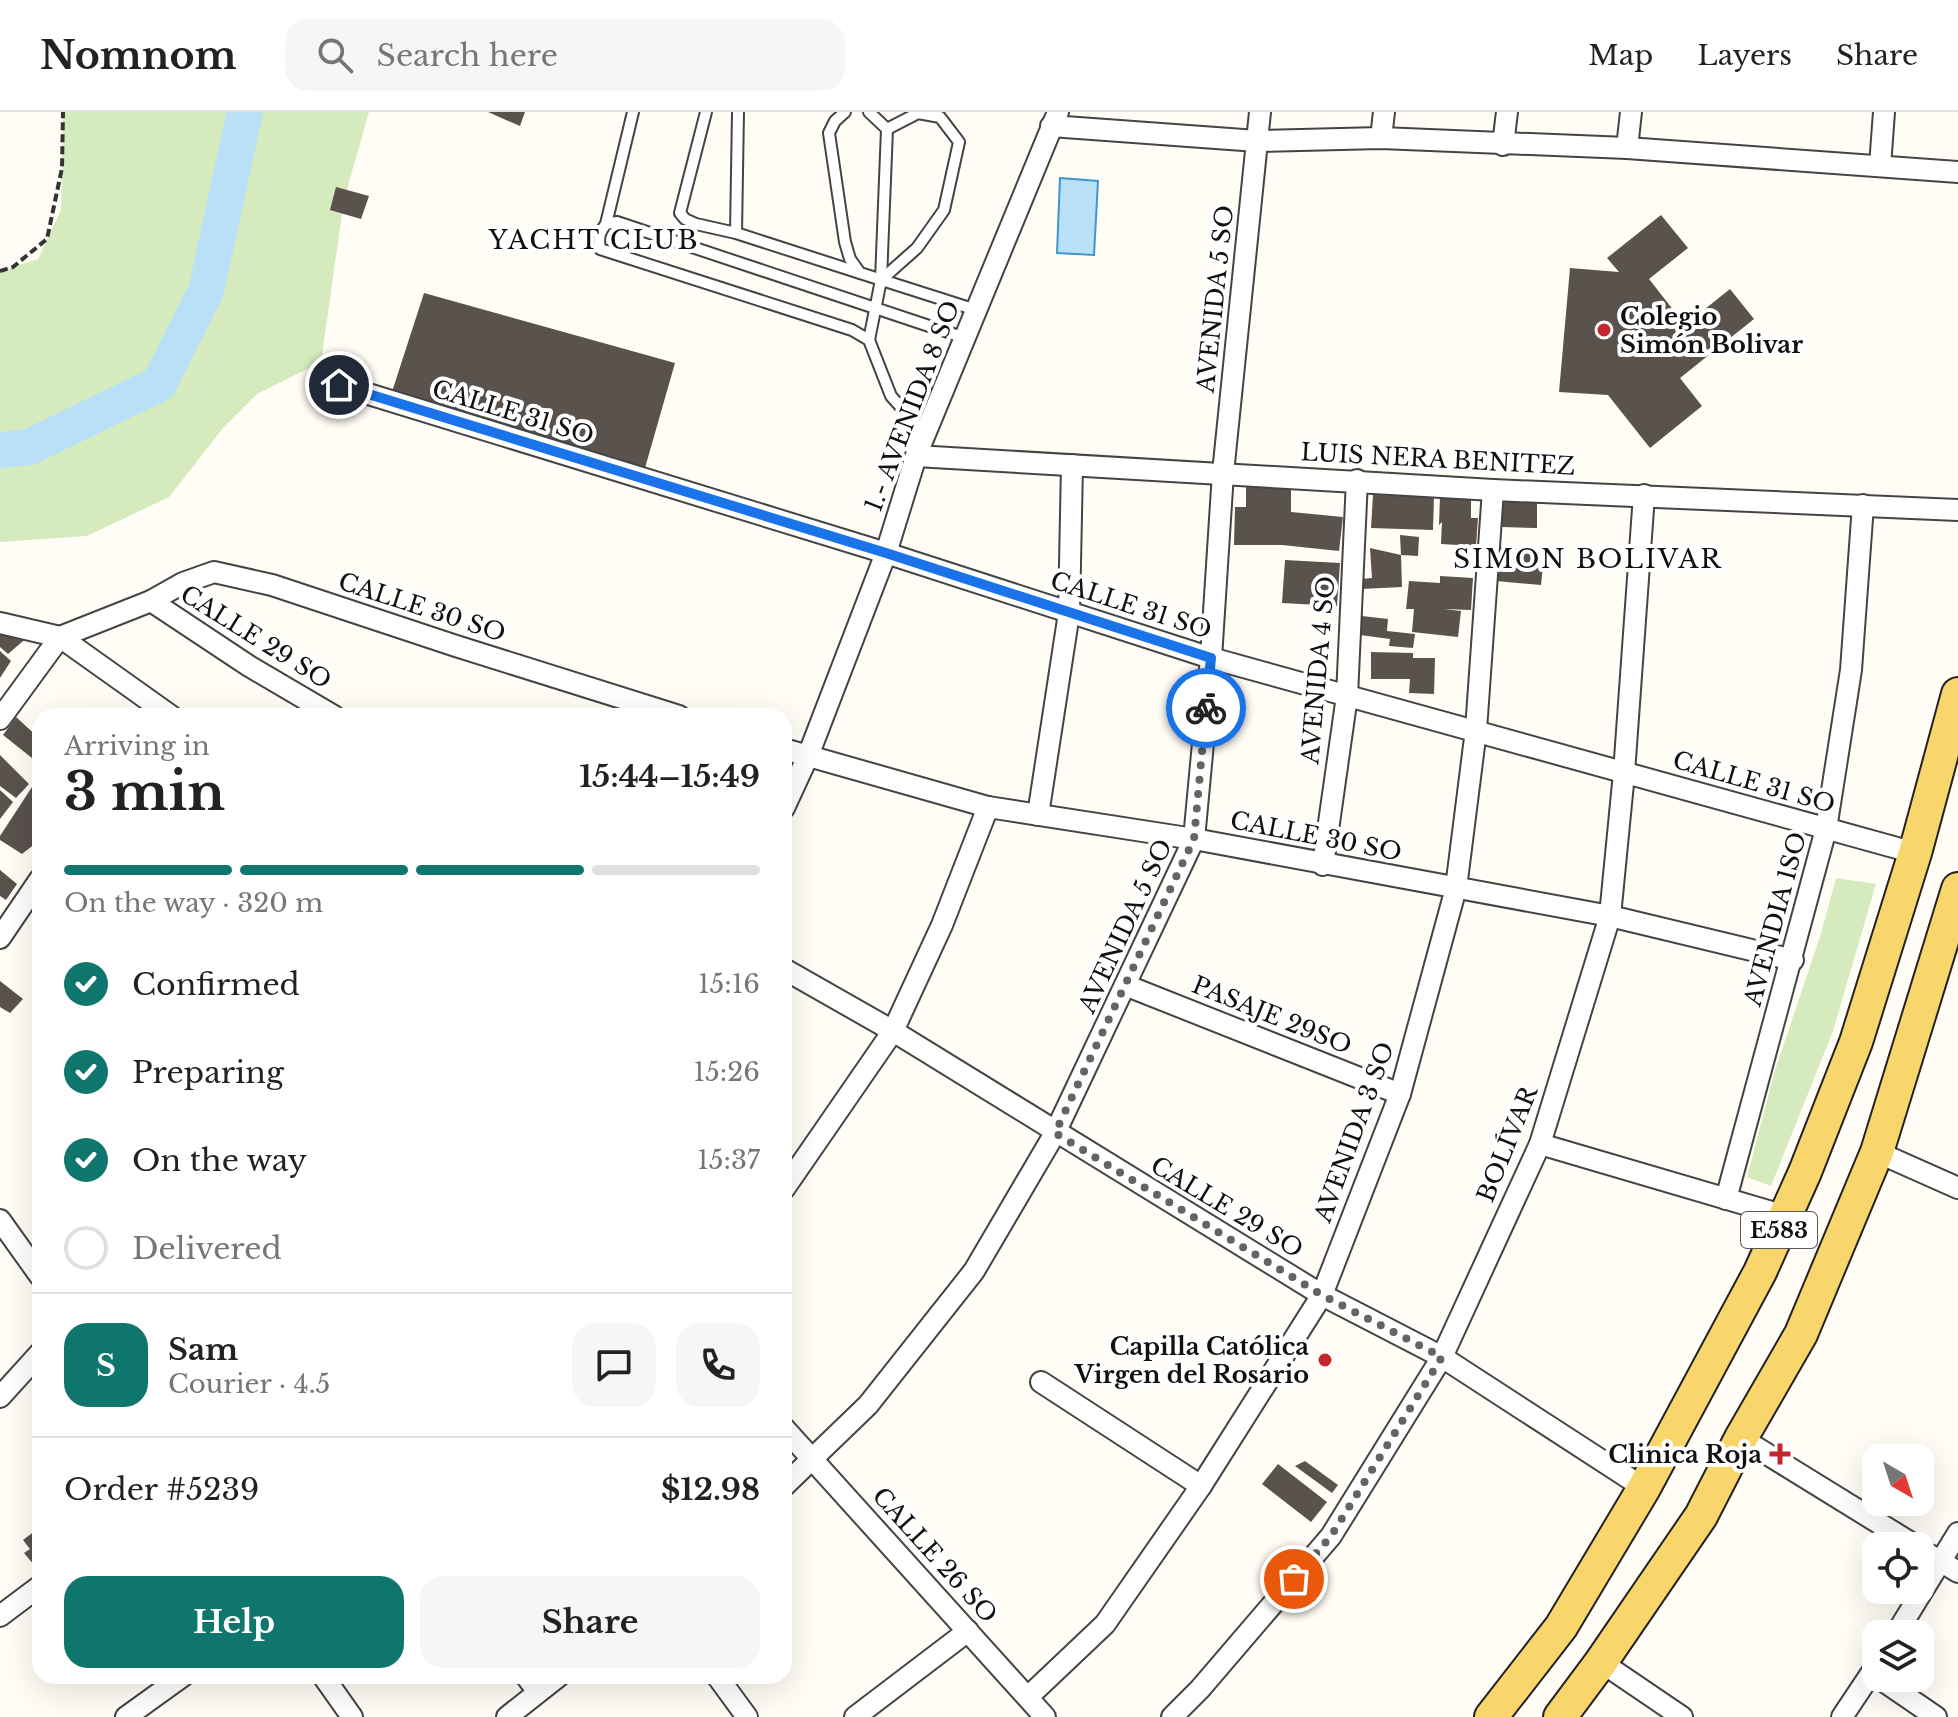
<!DOCTYPE html>
<html lang="en">
<head>
<meta charset="utf-8">
<style>
	body { margin:0; font-family:"Libre Baskerville",serif; background:#f6f6f6; color:#222; height:100vh; display:flex; flex-direction:column; font-size:30px; white-space:nowrap }
	* { box-sizing:border-box; margin:0 }
	p { font-size:26px; color:#767676 }
	.icon { flex:none; width:44px; height:44px; fill:none; stroke:currentColor; stroke-width:2; stroke-linecap:round; stroke-linejoin:round }
	.map { position:relative; flex:1; overflow:hidden }
	.panel { position:absolute; left:32px; top:596px; width:760px; height:976px; display:flex; flex-direction:column; background:#fff; border-radius:24px; box-shadow:0 8px 32px #0002 }
	.panel>* { flex:none }
	.needle { width:52px; rotate:141deg }
	.buttons { position:absolute; left:1862px; top:1332px; display:grid; gap:16px }
	.buttons a { display:grid; place-items:center; width:72px; height:72px; border-radius:16px; background:#fff; box-shadow:0 8px 32px #0002; font-size:40px }
	.pin { position:absolute; display:grid; place-items:center; width:68px; height:68px; color:#fff; margin:-34px; border:4px solid #fff; border-radius:50%; box-shadow:0 2px 8px #0007 }
	.courier { position:absolute; display:grid; place-items:center; width:80px; height:80px; margin:-40px; border:6px solid #1a73e8; border-radius:50%; background:#fff; color:#222; box-shadow:0 2px 10px #0007 }
	.head em { font-style:normal; font-weight:700 }
	.head div { display:flex; flex-direction:column-reverse }
	.head { display:flex; align-items:center; justify-content:space-between; height:136px; padding:0 32px }
	h1 { font-size:52px; font-weight:700; line-height:60px }
	.bar { display:grid; grid-template-columns:repeat(4,1fr); gap:12px 8px; align-content:center; height:96px; padding:0 32px }
	.bar i { height:10px; border-radius:6px; background:#e0e0e0 }
	.bar .active { background:#0f766e }
	.bar p { grid-column:span 4 }
	.line { display:flex; align-items:center; gap:20px; padding:0 32px; border-top:2px solid #e0e0e0 }
	.line div { flex:1 }
	.round { display:grid; place-items:center; flex:none; width:84px; height:84px; border-radius:24px; background:#f6f6f6 }
	ol { padding:0 32px; list-style:none }
	li { display:flex; align-items:center; gap:24px; height:88px }
	li p { margin-inline-start:auto }
	li .icon { padding:8px; border-radius:50%; background:#0f766e; color:#fff; stroke-width:4 }
	li:last-child { color:#767676 }
	li i { width:44px; height:44px; border:4px solid #e0e0e0; border-radius:50% }
	.primary-button { display:flex; gap:16px; margin-top:auto; padding:16px 32px }
	.primary-button a { flex:1; height:92px; border-radius:24px; background:#0f766e; color:#fff; font-size:32px; font-weight:700; line-height:92px; text-align:center }
	.primary-button a+a { background:#f6f6f6; color:#222 }
	header { display:flex; align-items:center; gap:48px; box-sizing:border-box; height:112px; padding:0 40px; background:#fff; border-bottom:2px solid #e0e0e0 }
	header strong { font-size:38px }
	nav { display:flex; gap:44px; margin-inline-start:auto; font-size:28px }
	.search { width:560px; height:72px; background:#f6f6f6; display:flex; align-items:center; gap:20px; box-sizing:border-box; padding:0 28px; border-radius:24px; color:#767676; font-size:30px }
	.map>svg:first-child { display:block }
	.green { fill:#d5ebbd }
	.water { fill:#b9e0f7; stroke:#3f96cf; stroke-width:2 }
	.lines { fill:none; stroke-linecap:round; stroke-linejoin:round }
	.river { stroke:#b9e0f7; stroke-width:36 }
	.building { fill:#5a524d }
	.service-casing { stroke:#444; stroke-width:14 }
	.minor-casing { stroke:#444; stroke-width:24 }
	.primary-casing { stroke:#222; stroke-width:36 }
	.path { stroke:#333; stroke-width:4; stroke-dasharray:8 4; stroke-linecap:butt }
	.service { stroke:#fff; stroke-width:10 }
	.minor { stroke:#fff; stroke-width:20 }
	.primary { stroke:#f9d66b; stroke-width:32 }
	.done { stroke:#646461; stroke-width:8; stroke-dasharray:0 14.4 }
	.route { stroke:#1a73e8; stroke-width:10 }
	.poi-dot { fill:#c4262e; stroke:#fff; stroke-width:3 }
	.labels { text-anchor:middle; dominant-baseline:central; stroke-width:8; stroke-linejoin:round; paint-order:stroke }
	.shield { fill:#fff; stroke:#585858; stroke-width:2 }
	.shield-label { font-size:22px; font-weight:bold; fill:#111 }
	.street-label { font-size:24px; fill:#111; stroke:#fff }
	.poi-label { font-size:24px; font-weight:bold; fill:#111; stroke:#fff; text-anchor:end }
	.neighbourhood-label { font-size:26px; letter-spacing:2px; fill:#111; stroke:#fff }
</style>
</head>
<body>
<header>
<strong>Nomnom</strong>
<div class="search"><svg class="icon" aria-label="search" viewBox="0 0 24 24"><circle cx="10" cy="10" r="6"/><path d="M15 15l6 6"/></svg>Search here</div>
<nav><a>Map</a><a>Layers</a><a>Share</a></nav>
</header>
<div class="map">
<svg width="1958" height="1605" viewBox="0 0 1958 1605">
	<rect width="100%" height="100%" fill="#fffdf5"/>
	<g class="green">
		<path d="M63,0H369L344,88L321,250L257,282L223,316L169,385L87,424L0,430V159L38,147L61,98Z"/>
		<path d="M1836,766L1876,772L1833,919L1771,1074L1747,1065L1775,958L1820,825Z"/>
	</g>
	<path class="water" d="M1060,66L1098,69L1094,143L1057,141Z"/>
	<g class="lines">
		<path class="river" d="M0,338L29,335L159,272L206,179L245,0"/>
	</g>
	<g class="building">
		<path d="M488,0H525L520,14Z"/>
		<path d="M336,75L369,84L361,107L330,98Z"/>
		<path d="M1661,103L1688,136L1649,167L1685,213L1730,177L1754,207L1680,266L1702,294L1650,336L1608,283L1559,280L1570,156L1619,160L1607,146Z"/>
		<path d="M424,181L675,251L645,356L389,289Z"/>
		<path d="M1246,371L1291,372V400L1343,405L1339,439L1282,433H1234L1235,395H1246Z"/>
		<path d="M1373,383L1434,384L1433,418L1371,416Z"/>
		<path d="M1440,383L1471,385V406H1478L1476,434L1441,432L1442,410L1439,413Z"/>
		<path d="M1503,385L1537,386V416L1502,415Z"/>
		<path d="M1400,423L1419,425L1418,444L1401,443Z"/>
		<path d="M1499,435L1531,438L1530,443L1544,444L1541,473L1496,469Z"/>
		<path d="M1370,436L1401,443L1402,475L1361,477V467L1372,466Z"/>
		<path d="M1285,448L1340,451L1337,494L1282,491Z"/>
		<path d="M1440,464L1473,466L1471,498L1444,497L1461,499L1458,525L1412,520L1414,497H1406L1409,469L1440,471Z"/>
		<path d="M1362,504L1388,507L1387,519L1415,522L1413,536L1389,534L1390,527L1360,523Z"/>
		<path d="M0,511L30,523L8,542L0,535Z"/>
		<path d="M0,539L11,549L0,566Z"/>
		<path d="M1371,540L1413,541V546H1435L1434,582L1409,581L1410,567H1371Z"/>
		<path d="M16,605L40,627V647L37,650L3,623Z"/>
		<path d="M0,643L29,672L16,686L0,674Z"/>
		<path d="M32,675L40,681V728L22,742L0,728V724Z"/>
		<path d="M0,678L13,690L0,707Z"/>
		<path d="M0,758L17,772L6,788L0,784Z"/>
		<path d="M0,869L23,887L10,901L0,895Z"/>
		<path d="M1305,1349L1338,1373L1332,1381L1295,1354Z"/>
		<path d="M1278,1352L1327,1390L1311,1410L1262,1372Z"/>
		<path d="M40,1415V1460L24,1441L30,1437L23,1428Z"/>
	</g>
	<g class="lines">
		<g class="service-casing">
			<g id="service">
				<path d="M706,0L680,101L685,107L696,112L736,121L860,161"/>
				<path d="M845,0L835,9L829,21L845,130L850,147L860,161L976,198"/>
				<path d="M606,112L633,0"/>
				<path d="M736,121L738,0"/>
				<path d="M881,168L917,136L944,98L959,30L940,5L918,1L887,17"/>
				<path d="M869,228L881,168L887,17L869,0"/>
				<path d="M927,318L916,312L891,284L869,228L852,218L600,137C598,126 599,121 606,112L617,110L965,226"/>
			</g>
		</g>
		<g class="minor-casing">
			<g id="minor">
				<path d="M1051,14L1257,29L1381,26L1627,36L1958,60"/>
				<path d="M1381,26L1384,0"/>
				<path d="M1503,33L1507,0"/>
				<path d="M1627,36L1631,0"/>
				<path d="M1880,54L1884,0"/>
				<path d="M339,273L886,441L1211,546L1915,741"/>
				<path d="M916,344L1493,378L1958,398"/>
				<path d="M151,489L249,554L334,604"/>
				<path d="M0,511L60,525L171,604"/>
				<path d="M0,607L60,525L151,489L183,471L214,460L272,473L456,534L679,604"/>
				<path d="M784,637L988,695L1194,727L1610,804L1793,848"/>
				<path d="M784,696L808,644L886,441L916,344L1058,0"/>
				<path d="M1038,703L1069,501L1072,353"/>
				<path d="M1323,753L1347,584L1357,368"/>
				<path d="M0,826L40,767"/>
				<path d="M784,857L893,919L1322,1183L1442,1245L1644,1376"/>
				<path d="M1125,873L1400,982"/>
				<path d="M1540,1032L1785,1104"/>
				<path d="M1877,1040L1958,1076"/>
				<path d="M784,1077L893,919L942,813L988,695"/>
				<path d="M1726,1087L1826,717L1851,558L1863,393"/>
				<path d="M0,1108L40,1164"/>
				<path d="M1041,1270L1201,1374"/>
				<path d="M0,1285L40,1241"/>
				<path d="M784,1316L1045,1605"/>
				<path d="M1741,1326L1916,1434"/>
				<path d="M784,1374L868,1293L974,1159L1055,1021L1194,727L1211,546L1223,361L1260,0"/>
				<path d="M1930,1443L1958,1460"/>
				<path d="M0,1504L40,1474"/>
				<path d="M1896,1522L1958,1421"/>
				<path d="M1601,1550L1682,1605"/>
				<path d="M323,1564L352,1605"/>
				<path d="M526,1564L538,1580"/>
				<path d="M717,1564L747,1605"/>
				<path d="M1879,1566L1936,1605"/>
				<path d="M1028,1585L1105,1512L1201,1374L1322,1183L1400,982L1456,776L1476,618L1493,378"/>
				<path d="M126,1605L183,1564"/>
				<path d="M507,1605L559,1564"/>
				<path d="M855,1605L968,1519"/>
				<path d="M1172,1605L1200,1577L1331,1424L1442,1245L1540,1032L1610,804L1624,661L1644,383"/>
				<path d="M1842,1605L1876,1554"/>
			</g>
		</g>
		<g class="primary-casing">
			<g id="primary">
				<path d="M1491,1605L1561,1515L1644,1376L1760,1160L1805,1060L1856,930L1915,741L1958,582"/>
				<path d="M1560,1605L1601,1550L1701,1404L1741,1326L1801,1222L1877,1040L1958,777"/>
			</g>
		</g>
		<path class="path" d="M0,159L13,155L47,127L62,56L63,0"/>
		<use href="#service" class="service"/>
		<use href="#minor" class="minor"/>
		<use href="#primary" class="primary"/>
	</g>
	<g class="lines">
		<path class="done" d="M1206,596L1194,727L1055,1021L1322,1183L1442,1245L1331,1424L1294,1467"/>
		<path class="route" d="M339,273L886,441L1211,546L1206,596"/>
	</g>
	<g class="poi-dot">
		<circle cx="1604" cy="218" r="8"/>
		<circle cx="1325" cy="1248" r="8"/>
		<path d="M1776 1330h8v8h8v8h-8v8h-8v-8h-8v-8h8z"/>
	</g>
	<g class="labels">
		<rect class="shield" x="1741" y="1100" width="76" height="36" rx="6"/>
		<g class="shield-label">
			<text x="1779" y="1118">E583</text>
		</g>
		<g class="street-label">
			<text transform="translate(1215 187) rotate(-84)">AVENIDA 5 SO</text>
			<text transform="translate(912 294) rotate(-69)">1.- AVENIDA 8 SO</text>
			<text transform="translate(513 300) rotate(17)">CALLE 31 SO</text>
			<text transform="translate(1438 347) rotate(3)">LUIS NERA BENITEZ</text>
			<text transform="translate(1131 493) rotate(18)">CALLE 31 SO</text>
			<text transform="translate(422 495) rotate(18)">CALLE 30 SO</text>
			<text transform="translate(256 525) rotate(32)">CALLE 29 SO</text>
			<text transform="translate(1318 558) rotate(-85)">AVENIDA 4 SO</text>
			<text transform="translate(1754 670) rotate(16)">CALLE 31 SO</text>
			<text transform="translate(1316 724) rotate(11)">CALLE 30 SO</text>
			<text transform="translate(1775 807) rotate(-75)">AVENDIA 1SO</text>
			<text transform="translate(1125 814) rotate(-65)">AVENIDA 5 SO</text>
			<text transform="translate(1272 903) rotate(22)">PASAJE 29SO</text>
			<text transform="translate(1354 1020) rotate(-70)">AVENIDA 3 SO</text>
			<text transform="translate(1507 1032) rotate(-68)">BOLÍVAR</text>
			<text transform="translate(1227 1095) rotate(31)">CALLE 29 SO</text>
			<text transform="translate(935 1443) rotate(48)">CALLE 26 SO</text>
		</g>
		<g class="poi-label">
			<text x="1620" y="204" text-anchor="start">Colegio<tspan x="1620" dy="28">Simón Bolivar</tspan></text>
			<text x="1309" y="1234">Capilla Católica<tspan x="1309" dy="28">Virgen del Rosario</tspan></text>
			<text x="1762" y="1342">Clinica Roja</text>
		</g>
		<g class="neighbourhood-label">
			<text x="594" y="128">YACHT CLUB</text>
			<text x="1588" y="447">SIMON BOLIVAR</text>
		</g>
	</g>
</svg>
<div class="buttons">
<a><svg class="needle" viewBox="-14 -14 28 28"><path d="M0-13l5 13h-10z" fill="#e53935"/><path d="M0 13l5-13h-10z" fill="#767676"/></svg></a>
<a><svg class="icon" aria-label="locate" viewBox="0 0 24 24"><circle cx="12" cy="12" r="6"/><path d="M12 2v4M12 18v4M2 12h4M18 12h4"/></svg></a>
<a><svg class="icon" aria-label="layers" viewBox="0 0 24 24"><path d="M12 4l9 5-9 5-9-5zM3 14l9 5 9-5"/></svg></a>
</div>
<div class="pin" style="left:1294px;top:1467px;background:#ea580c"><svg class="icon" aria-label="bag" viewBox="0 0 24 24"><path d="M5 8h14l-1 12H6zM9 8a3 3 0 0 1 6 0"/></svg></div>
<div class="pin" style="left:339px;top:273px;background:#1f2937"><svg class="icon" aria-label="home" viewBox="0 0 24 24"><path d="M3 11l9-7 9 7M6 9v11h12V9"/></svg></div>
<div class="courier" style="left:1206px;top:596px"><svg class="icon" aria-label="bike" viewBox="0 0 24 24"><circle cx="6" cy="16" r="4"/><circle cx="18" cy="16" r="4"/><path d="M6 16l4-8h5l3 8M10 8l3 8H6M13 5h3"/></svg></div>
<section class="panel">
<div class="head"><div><h1>3 min</h1><p>Arriving in</p></div><em>15:44–15:49</em></div>
<div class="bar"><i class="active"></i><i class="active"></i><i class="active"></i><i></i><p>On the way · 320 m</p></div>
<ol>
<li><svg class="icon" aria-label="check" viewBox="0 0 24 24"><path d="M5 12l5 5 9-10"/></svg>Confirmed<p>15:16</p></li>
<li><svg class="icon" aria-label="check" viewBox="0 0 24 24"><path d="M5 12l5 5 9-10"/></svg>Preparing<p>15:26</p></li>
<li><svg class="icon" aria-label="check" viewBox="0 0 24 24"><path d="M5 12l5 5 9-10"/></svg>On the way<p>15:37</p></li>
<li><i></i>Delivered</li>
</ol>
<div class="line" style="height:144px"><b class="round" style="background:#0f766e;color:#fff">S</b><div><b>Sam</b><p>Courier · 4.5</p></div><a class="round"><svg class="icon" aria-label="chat" viewBox="0 0 24 24"><path d="M4 5h16v11H9l-5 4z"/></svg></a><a class="round"><svg class="icon" aria-label="phone" viewBox="0 0 24 24"><path d="M5 4h4l2 5-3 2q2 4 5 5l2-3 5 2v4C11 20 4 13 5 4z"/></svg></a></div>
<div class="line" style="height:104px"><div>Order #5239</div><b>$12.98</b></div>
<div class="primary-button"><a>Help</a><a>Share</a></div>
</section>
</div>
</body>
</html>
